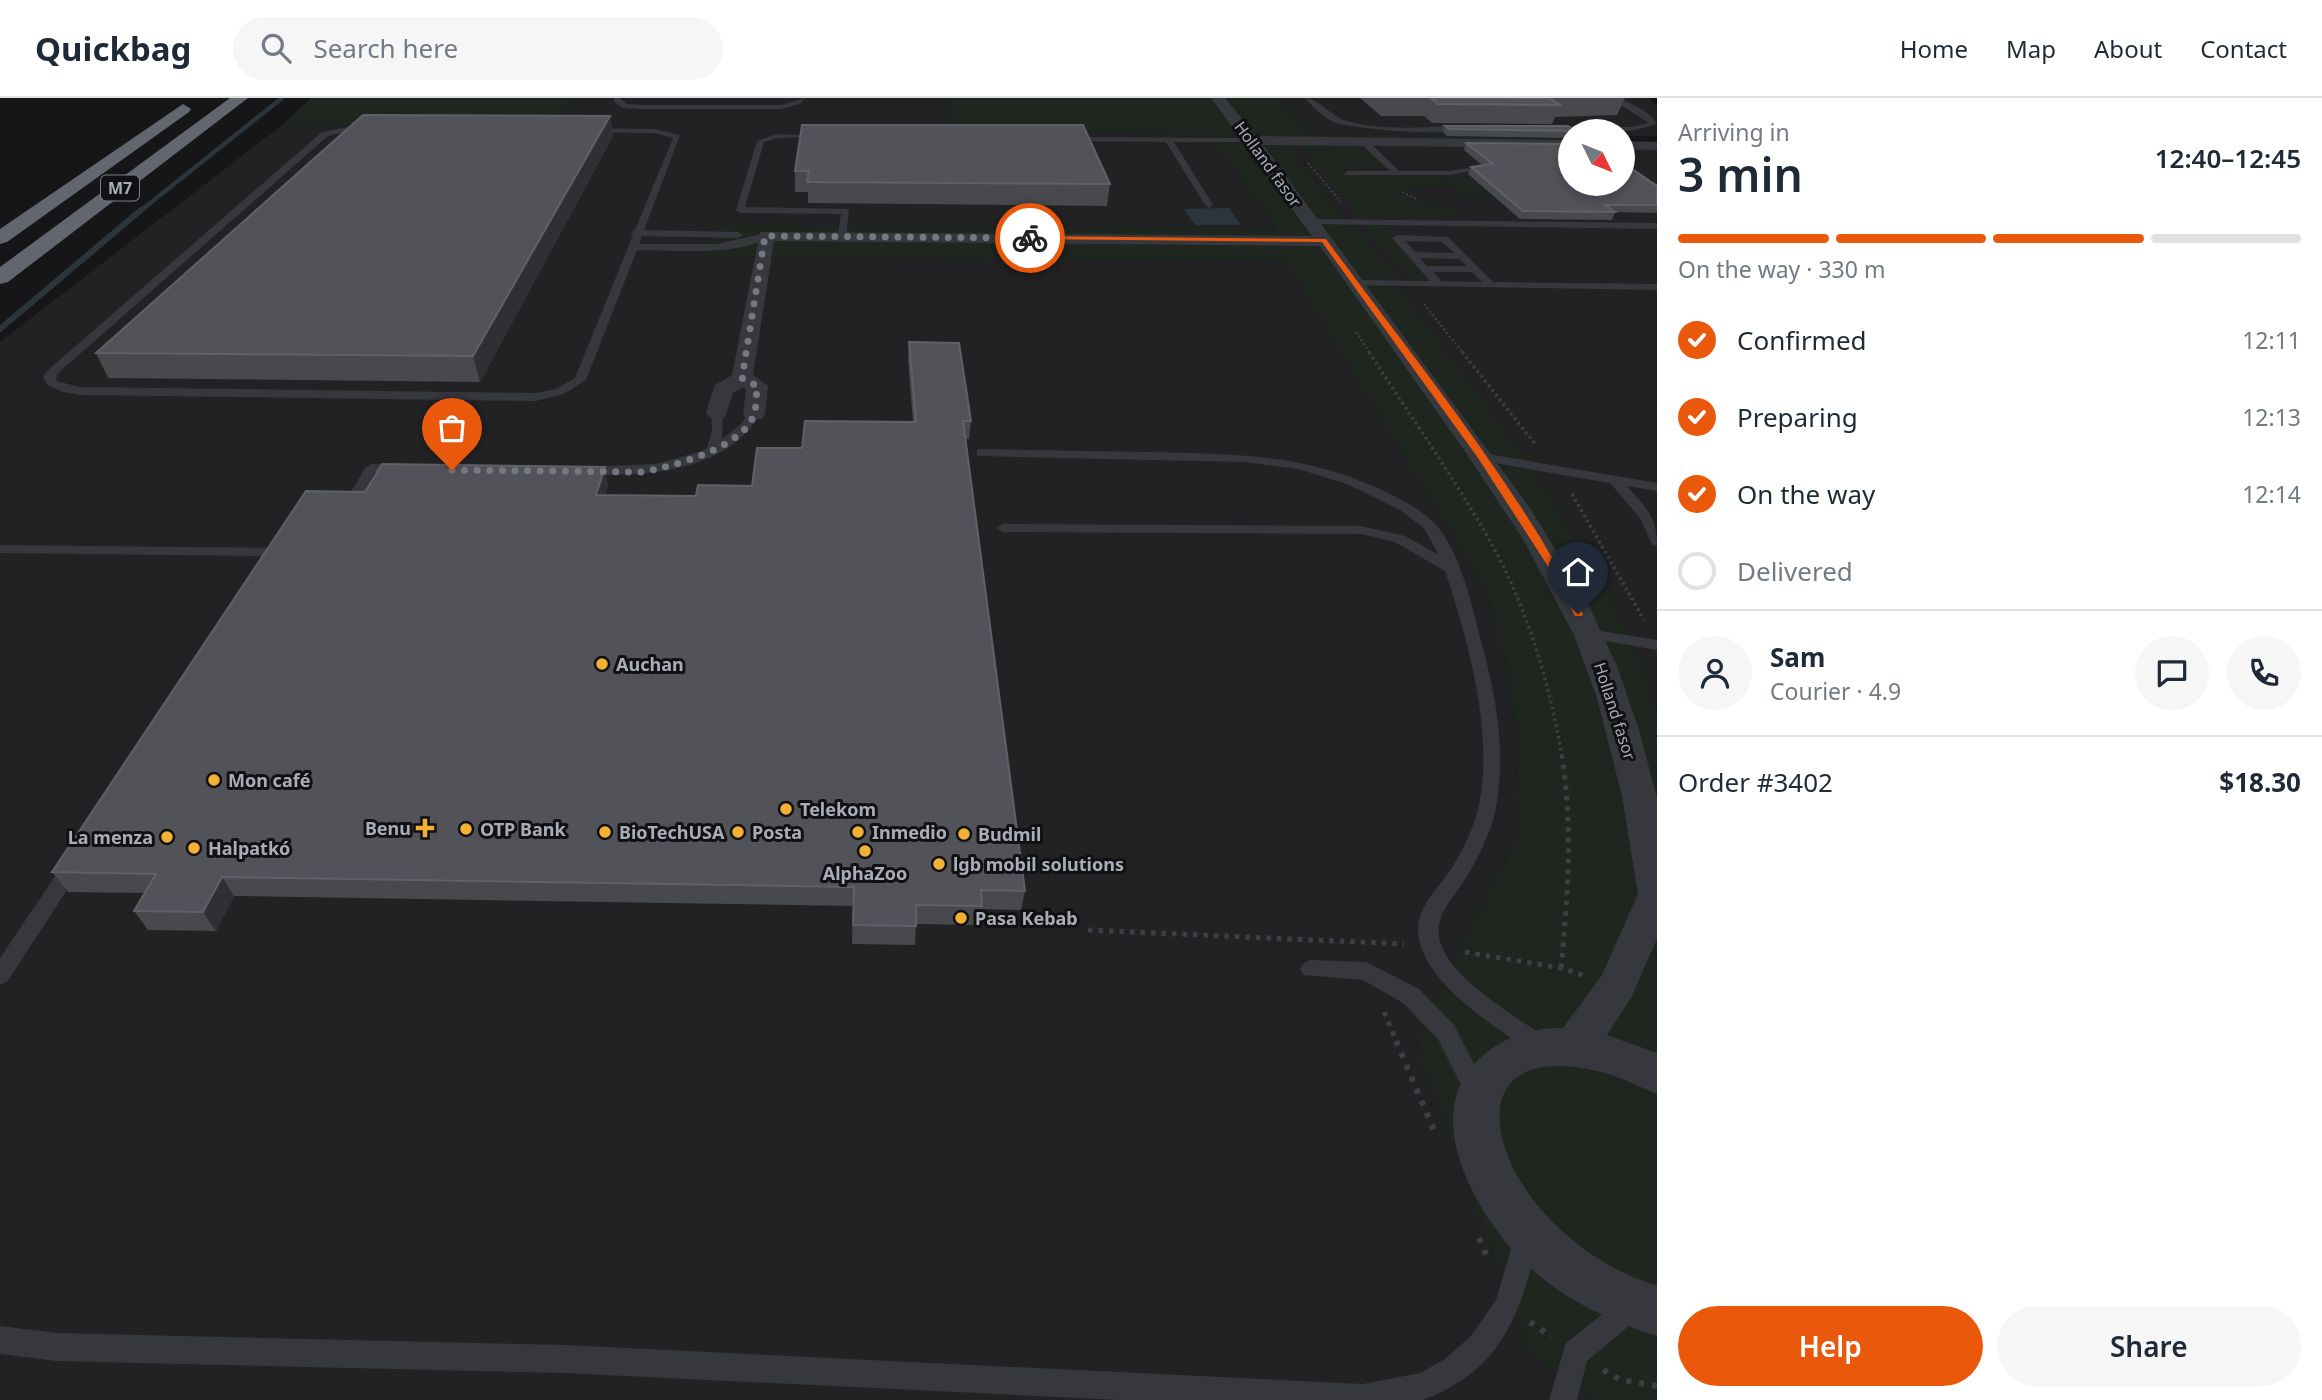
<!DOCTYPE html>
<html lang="en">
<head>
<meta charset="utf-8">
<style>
	body { margin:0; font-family:"Noto Sans",sans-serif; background:#f6f6f7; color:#1f2937; height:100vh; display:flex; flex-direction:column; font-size:26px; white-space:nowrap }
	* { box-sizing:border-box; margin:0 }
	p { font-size:23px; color:#747a83 }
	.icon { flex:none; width:38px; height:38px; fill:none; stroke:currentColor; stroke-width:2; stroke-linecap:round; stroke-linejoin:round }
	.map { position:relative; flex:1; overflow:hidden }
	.details { display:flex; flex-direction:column; background:#fff; width:665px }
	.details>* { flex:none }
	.needle { width:46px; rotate:133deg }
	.fabs { position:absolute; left:1558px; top:21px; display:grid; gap:14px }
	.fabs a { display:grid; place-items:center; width:77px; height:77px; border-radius:50%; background:#fff; box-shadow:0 4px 10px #0003; font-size:35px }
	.pin { position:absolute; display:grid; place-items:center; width:60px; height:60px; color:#fff; margin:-72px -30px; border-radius:50% 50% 50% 0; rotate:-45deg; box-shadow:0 0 7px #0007 }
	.pin .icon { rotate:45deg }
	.courier { position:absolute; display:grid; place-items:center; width:70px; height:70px; margin:-35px; border:5px solid #ea580c; border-radius:50%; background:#fff; color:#222; box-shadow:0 2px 9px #0007 }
	.overview em { font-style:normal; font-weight:600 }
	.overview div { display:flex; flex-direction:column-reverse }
	.overview { display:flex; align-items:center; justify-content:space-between; height:119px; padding:0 21px }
	h1 { font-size:46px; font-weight:600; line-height:52px }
	.bar { display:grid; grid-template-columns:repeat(4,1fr); gap:10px 7px; align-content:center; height:84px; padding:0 21px }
	.bar i { height:9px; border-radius:5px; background:#e0e1e3 }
	.bar .active { background:#ea580c }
	.bar p { grid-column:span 4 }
	.line { display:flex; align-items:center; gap:18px; padding:0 21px; border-top:2px solid #e0e1e3 }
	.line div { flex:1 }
	.round { display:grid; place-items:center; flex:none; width:74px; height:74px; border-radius:37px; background:#f6f6f7 }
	ol { padding:0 21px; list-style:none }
	li { display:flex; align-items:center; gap:21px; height:77px }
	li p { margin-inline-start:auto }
	li .icon { padding:7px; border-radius:50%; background:#ea580c; color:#fff; stroke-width:4 }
	li:last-child { color:#747a83 }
	li i { width:38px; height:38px; border:4px solid #e0e1e3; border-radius:50% }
	.action { display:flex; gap:14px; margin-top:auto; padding:14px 21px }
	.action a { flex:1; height:80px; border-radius:42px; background:#ea580c; color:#fff; font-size:28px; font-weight:600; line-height:80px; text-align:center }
	.action a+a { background:#f6f6f7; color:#1f2937 }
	header { display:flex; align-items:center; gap:42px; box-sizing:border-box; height:98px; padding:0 35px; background:#fff; border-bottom:2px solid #e0e1e3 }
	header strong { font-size:33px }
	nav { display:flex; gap:38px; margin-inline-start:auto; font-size:24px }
	.search { width:490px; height:63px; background:#f6f6f7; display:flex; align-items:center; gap:18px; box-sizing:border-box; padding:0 24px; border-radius:38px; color:#747a83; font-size:26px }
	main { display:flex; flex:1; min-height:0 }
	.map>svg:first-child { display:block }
	.built { fill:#222225 }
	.green { fill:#1e261f }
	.water { fill:#2c353c }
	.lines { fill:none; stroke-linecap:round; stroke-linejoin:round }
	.stream-far1 { stroke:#2c353c; stroke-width:4.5 }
	.stream { stroke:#2c353c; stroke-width:6 }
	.path-far4 { stroke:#3d3f44; stroke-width:2; stroke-dasharray:2 2.5; stroke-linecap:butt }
	.path-far3 { stroke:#3d3f44; stroke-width:2.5; stroke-dasharray:2 2.5; stroke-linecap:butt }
	.path-far2 { stroke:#3d3f44; stroke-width:3.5; stroke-dasharray:2.5 3.5; stroke-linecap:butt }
	.path-far1 { stroke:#3d3f44; stroke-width:5; stroke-dasharray:4.5 6; stroke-linecap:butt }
	.path { stroke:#3d3f44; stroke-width:6; stroke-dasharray:5 8; stroke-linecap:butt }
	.lane { fill:#37383d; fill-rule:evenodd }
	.street { fill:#37383d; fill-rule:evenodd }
	.highway { fill:#63666e; fill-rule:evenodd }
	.wall { fill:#47494d }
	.shaded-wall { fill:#2f3033 }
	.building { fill:#525359; stroke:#5f6168; stroke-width:2 }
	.route { fill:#ea580c }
	.done { stroke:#757880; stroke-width:7; stroke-dasharray:0 12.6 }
	.poi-dot { fill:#f2b134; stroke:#111113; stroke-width:2.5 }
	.labels { text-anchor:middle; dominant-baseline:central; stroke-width:6; stroke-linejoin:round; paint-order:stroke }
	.far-street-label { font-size:16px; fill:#a8adb8; stroke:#111113 }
	.shield { fill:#111113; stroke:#7b7e86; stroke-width:2 }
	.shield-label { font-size:16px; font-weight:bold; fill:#a8adb8 }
	.poi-label { font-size:18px; font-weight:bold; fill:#a8adb8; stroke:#111113; text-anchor:start }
</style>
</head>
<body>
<header>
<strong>Quickbag</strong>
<div class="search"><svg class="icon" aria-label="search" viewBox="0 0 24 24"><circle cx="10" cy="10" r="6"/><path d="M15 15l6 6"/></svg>Search here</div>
<nav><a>Home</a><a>Map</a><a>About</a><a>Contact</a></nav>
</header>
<main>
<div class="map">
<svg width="1657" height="1302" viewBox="0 0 1657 1302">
	<rect width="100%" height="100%" fill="#161618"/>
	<g class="built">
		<path d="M575,0H948L955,32L1137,34L1140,37L1214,39L1276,132L714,127L706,158L1288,162L1485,491L1508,571L1517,650L1515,746L1463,842L1416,949L1528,1253L1592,1302H0V244L282,27L554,29Z"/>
		<path d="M1278,0H1648L1657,7V38H1622V33H1570V38L1314,36Z"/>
		<path d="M1290,48L1570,49V86H1622V50H1657V610L1652,589L1612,499L1541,382Z"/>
	</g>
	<g class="green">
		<path d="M311,0H575L554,29L282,27Z"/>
		<path d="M948,0H1278L1314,36L1570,38V49L1367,48L1387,70L1341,72L1346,78H1440L1450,88L1399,92L1398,95L1413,102L1457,113L1461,119H1359L1302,48H1290L1350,128H1354L1400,181H1391L1541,382L1612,499L1652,589L1657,610V1302H1592L1528,1253L1416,949L1463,842L1515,746L1517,650L1508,571L1485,491L1288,163L705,158L714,127L1276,131L1213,39L1139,37L1137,34L955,32Z"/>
		<path d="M1443,80H1470L1493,99H1466Z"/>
		<path d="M1363,126L1383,127L1432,183H1411Z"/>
	</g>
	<path class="water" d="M1229,110L1241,127H1195L1184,111Z"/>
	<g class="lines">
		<path class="stream-far1" d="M139,114L282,0"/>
		<path class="stream" d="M0,231L141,112"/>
		<g class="path-far4">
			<path d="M1308,65L1341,104"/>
			<path d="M1402,94L1419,102"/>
		</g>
		<g class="path-far3">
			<path d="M1424,206L1463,255"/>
			<path d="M1356,234L1370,255"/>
		</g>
		<g class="path-far2">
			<path d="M1369,254C1409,316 1453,378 1490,443C1527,509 1550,586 1562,660"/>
			<path d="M1462,254L1536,347"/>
			<path d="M1572,396L1644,522"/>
		</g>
		<g class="path-far1">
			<path d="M1088,832L1404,846"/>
			<path d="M1465,854L1561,870L1583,877"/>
			<path d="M1561,870C1568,798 1573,731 1562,658"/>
			<path d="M1384,914L1397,944"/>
		</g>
		<g class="path">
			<path d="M1396,943L1435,1035"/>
			<path d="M1479,1140L1489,1164"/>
			<path d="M1530,1224L1552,1239"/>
			<path d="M1603,1272L1621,1282L1657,1288"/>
		</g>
		<g class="lane">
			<path d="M614,0H620L627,6L640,7H781L805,0L800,6L781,11H640L623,10L614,4Z"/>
			<path d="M1305,0C1319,0 1331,19 1347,23C1385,34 1430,28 1469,28L1473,30C1454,39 1355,32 1334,24C1322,19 1313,9 1305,0Z"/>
			<path d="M1610,0C1623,0 1651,13 1657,26L1631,33L1545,30L1549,28L1631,29L1649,25Z"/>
			<path d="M353,28L654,31L680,37L644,132L738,134L743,137L738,140L642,138L639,146H717L766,135L771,138C739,159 674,152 637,152L586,282L564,296L536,303L80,297L63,294L47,287L43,279L48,272L322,34ZM353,32L654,35L673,40L635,132L631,135L633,137L575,280L556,291L536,295L80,289L56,283L57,276L328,38Z"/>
			<path d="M777,36L826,38L778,40L764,44L745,109L849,111L846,140L838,138L841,116L740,115L736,112L757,43Z"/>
			<path d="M1067,39L1252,40L1256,42L1252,44H1174L1213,107L1209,110L1205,107L1166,44L1064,43Z"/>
			<path d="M1360,41H1366L1399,73H1448L1478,69L1482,71L1450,77H1344L1347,73H1390L1360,45Z"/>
			<path d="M1311,121L1657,125V131L1308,126L1307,124Z"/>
			<path d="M1397,137L1448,139L1493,184L1657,186V192L1351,187V183L1355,182L1430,183L1394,142L1392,140ZM1405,143L1442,144L1454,155L1415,154ZM1420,160L1459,161L1467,168H1427ZM1433,174H1472L1482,184L1441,183Z"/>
			<path d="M717,310L723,314L722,341L740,327L750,313L760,316C727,375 643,378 584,377L577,373L584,369L656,366L702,353L707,350L712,332L711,314Z"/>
			<path d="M981,351C1036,352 1091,353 1147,354C1235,356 1305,355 1386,394C1403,403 1422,412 1435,426C1459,451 1472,506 1480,539C1493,586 1504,638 1499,687C1497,707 1494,725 1485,743C1479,758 1471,772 1462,786C1450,804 1434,819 1440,843C1450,882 1518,919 1549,942L1552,949L1549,956L1541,959L1533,956C1496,928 1429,890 1419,841C1413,813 1436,793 1451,771C1461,755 1470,737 1476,719C1497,644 1469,545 1445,473L1395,444L1361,436L1003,434L996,430L1003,426L1361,428L1405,438L1439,457L1424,430L1400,412L1347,386L1298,371L1244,364L977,358V352Z"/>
			<path d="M1482,355L1657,385V393L1627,388C1646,410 1657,418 1657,448L1652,447L1640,420L1610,385L1477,362L1476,359Z"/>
			<path d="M371,366L402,367L408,371L402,375L375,374L359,404H349L347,401L365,370Z"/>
			<path d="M0,447L275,450L282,454L274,467L269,468L262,464L265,458L0,455Z"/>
			<path d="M1588,531L1657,542V552L1582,539L1580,536Z"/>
			<path d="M73,759L80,762L83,767L80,772L7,884L0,887V860L66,762Z"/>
			<path d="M1311,862L1366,864L1419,891L1454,927L1490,997L1486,1005L1478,1008L1470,1005L1438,941L1403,905L1363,882L1304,877L1300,871L1304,865Z"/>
			<path d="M1526,1127L1535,1131L1539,1140C1519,1217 1504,1271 1423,1302H1120L565,1275L57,1263L0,1256V1228L57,1235L565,1247L1363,1286L1420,1275L1445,1261L1471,1238L1496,1202L1517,1131Z"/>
			<path d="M1633,1195L1642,1199L1646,1208L1642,1217L1587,1263L1577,1302H1549L1566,1245L1624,1199Z"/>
		</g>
		<g class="street">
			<path d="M1211,0H1225L1256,38L1570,42V50L1263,47L1530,410L1587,504L1617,568L1639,632L1657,700V841L1631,900L1607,937L1657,955V996C1637,988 1619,978 1597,973C1471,944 1482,1048 1546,1117C1576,1150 1614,1174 1657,1188V1238C1608,1222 1560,1200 1523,1163C1490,1130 1456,1076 1453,1027C1450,966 1507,928 1563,930L1602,877L1638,796L1622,698L1597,600L1574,537L1523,441L1466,355L1320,148L774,143L753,277L768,288L765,316L762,321H746L743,316L746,291L743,289L733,295L725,319H709L706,314L715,287L732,277L760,134L1312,138Z"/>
			<path d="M1622,43L1657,44V52L1622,51Z"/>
		</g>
		<g class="highway">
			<path d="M230,0H248L8,184L0,186V169Z"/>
			<path d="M183,6L191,11L189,14L7,144L0,146V131Z"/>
		</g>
	</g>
	<g class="wall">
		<path d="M1360,0H1625L1617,17L1555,19L1552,26L1432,25L1424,18H1381Z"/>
		<path d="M610,18L613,38L480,284L108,280L96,255Z"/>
		<path d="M1445,28L1570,33V40L1447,38L1443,34Z"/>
		<path d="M1466,45L1657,88V115L1615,114L1612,122L1520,121L1468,76L1471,69L1483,68L1464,52Z"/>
		<path d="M795,73L1110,86L1107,108L808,105V94H795Z"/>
		<path d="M909,244L971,323L969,341H966L1025,793L1021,812L982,811L979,827L916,826L915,847L852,846L853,808L234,798L216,833L148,832L134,813L144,795L68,794L52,774L365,394L608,387L605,397L696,398L752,388L802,350L913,324L908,262Z"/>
	</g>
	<g class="shaded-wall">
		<path d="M610,18L613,38L480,284L473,258Z"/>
		<path d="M605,369L608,387L599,416L596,397Z"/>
		<path d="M222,779L234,798L216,833L203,814Z"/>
	</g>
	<g class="building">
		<path d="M1431,0H1549L1560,7L1438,6Z"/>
		<path d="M363,17L610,18L473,258L96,255Z"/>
		<path d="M802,27H1083L1110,86L807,84L809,73H795Z"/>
		<path d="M1445,28H1568L1576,33L1450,31Z"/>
		<path d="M1466,45L1570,46V86H1622V64L1657,88V107H1605L1615,114L1523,113L1471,69L1493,66Z"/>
		<path d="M909,244L959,245L971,323H963L1025,793L981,792L982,808L916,807V828L853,827L854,789L222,779L203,814L134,813L156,776L52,774L306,393L365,394L382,366L605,369L596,397L696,398L698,387L752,388L757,350H802L805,323L916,324Z"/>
	</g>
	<path class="route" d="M1030,138L1326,141C1415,263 1515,382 1583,516L1582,518H1575L1553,476L1478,360L1322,144L1027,141Z"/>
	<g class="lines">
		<path class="done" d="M452,372L640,374C670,370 745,349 754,316C757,307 756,297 757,288L742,280L765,138L1030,140"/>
	</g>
	<g class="poi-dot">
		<circle cx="602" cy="566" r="7"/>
		<circle cx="214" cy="682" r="7"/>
		<circle cx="786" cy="711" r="7"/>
		<path d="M421.5 719.5h7v7h7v7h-7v7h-7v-7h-7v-7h7z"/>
		<circle cx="466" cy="731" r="7"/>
		<circle cx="605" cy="734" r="7"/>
		<circle cx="738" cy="734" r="7"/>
		<circle cx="858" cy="734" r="7"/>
		<circle cx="964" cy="736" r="7"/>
		<circle cx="167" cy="739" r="7"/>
		<circle cx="194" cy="750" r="7"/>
		<circle cx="865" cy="753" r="7"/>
		<circle cx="939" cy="766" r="7"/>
		<circle cx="961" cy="820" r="7"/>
	</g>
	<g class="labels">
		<g class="far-street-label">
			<text transform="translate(1268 66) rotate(54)">Holland fasor</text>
			<text transform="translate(1615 613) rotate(72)">Holland fasor</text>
		</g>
		<rect class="shield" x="101" y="77.5" width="38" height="25" rx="5"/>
		<g class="shield-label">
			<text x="120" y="90">M7</text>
		</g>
		<g class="poi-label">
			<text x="616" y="566">Auchan</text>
			<text x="228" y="682">Mon café</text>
			<text x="800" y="711">Telekom</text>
			<text x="411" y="730" text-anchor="end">Benu</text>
			<text x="480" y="731">OTP Bank</text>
			<text x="619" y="734">BioTechUSA</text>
			<text x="752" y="734">Posta</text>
			<text x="872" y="734">Inmedio</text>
			<text x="978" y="736">Budmil</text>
			<text x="153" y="739" text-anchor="end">La menza</text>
			<text x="208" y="750">Halpatkó</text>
			<text x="953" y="766">lgb mobil solutions</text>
			<text x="865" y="775" text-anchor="middle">AlphaZoo</text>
			<text x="975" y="820">Pasa Kebab</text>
		</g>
	</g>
</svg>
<div class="fabs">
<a><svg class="needle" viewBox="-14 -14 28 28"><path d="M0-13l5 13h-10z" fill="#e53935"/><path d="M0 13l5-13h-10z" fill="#747a83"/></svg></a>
</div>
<div class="pin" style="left:452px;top:372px;background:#ea580c"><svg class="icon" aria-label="bag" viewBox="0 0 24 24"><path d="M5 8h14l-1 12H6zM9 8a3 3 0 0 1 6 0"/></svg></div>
<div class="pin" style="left:1578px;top:516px;background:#1f2937"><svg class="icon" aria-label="home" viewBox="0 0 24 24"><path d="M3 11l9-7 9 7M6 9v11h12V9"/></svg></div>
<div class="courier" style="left:1030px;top:140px"><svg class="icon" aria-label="bike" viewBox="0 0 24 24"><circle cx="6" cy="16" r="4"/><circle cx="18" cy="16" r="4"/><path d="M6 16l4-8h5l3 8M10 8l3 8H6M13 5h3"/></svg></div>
</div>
<section class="details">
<div class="overview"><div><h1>3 min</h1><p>Arriving in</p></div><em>12:40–12:45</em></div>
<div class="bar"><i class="active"></i><i class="active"></i><i class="active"></i><i></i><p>On the way · 330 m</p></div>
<ol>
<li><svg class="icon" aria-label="check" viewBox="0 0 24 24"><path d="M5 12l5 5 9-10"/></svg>Confirmed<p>12:11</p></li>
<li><svg class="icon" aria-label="check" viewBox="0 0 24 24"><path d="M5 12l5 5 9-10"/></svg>Preparing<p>12:13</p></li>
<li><svg class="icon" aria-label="check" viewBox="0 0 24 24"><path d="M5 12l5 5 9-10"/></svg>On the way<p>12:14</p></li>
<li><i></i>Delivered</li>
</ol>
<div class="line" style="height:126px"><a class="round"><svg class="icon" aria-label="person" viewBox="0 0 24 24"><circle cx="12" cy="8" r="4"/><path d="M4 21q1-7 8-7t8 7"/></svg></a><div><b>Sam</b><p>Courier · 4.9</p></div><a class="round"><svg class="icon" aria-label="chat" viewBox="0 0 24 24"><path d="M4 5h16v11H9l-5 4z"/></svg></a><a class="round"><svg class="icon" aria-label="phone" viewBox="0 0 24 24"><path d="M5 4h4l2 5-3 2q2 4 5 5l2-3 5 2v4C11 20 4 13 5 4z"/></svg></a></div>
<div class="line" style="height:91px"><div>Order #3402</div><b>$18.30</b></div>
<div class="action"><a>Help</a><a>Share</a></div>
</section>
</main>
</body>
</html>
